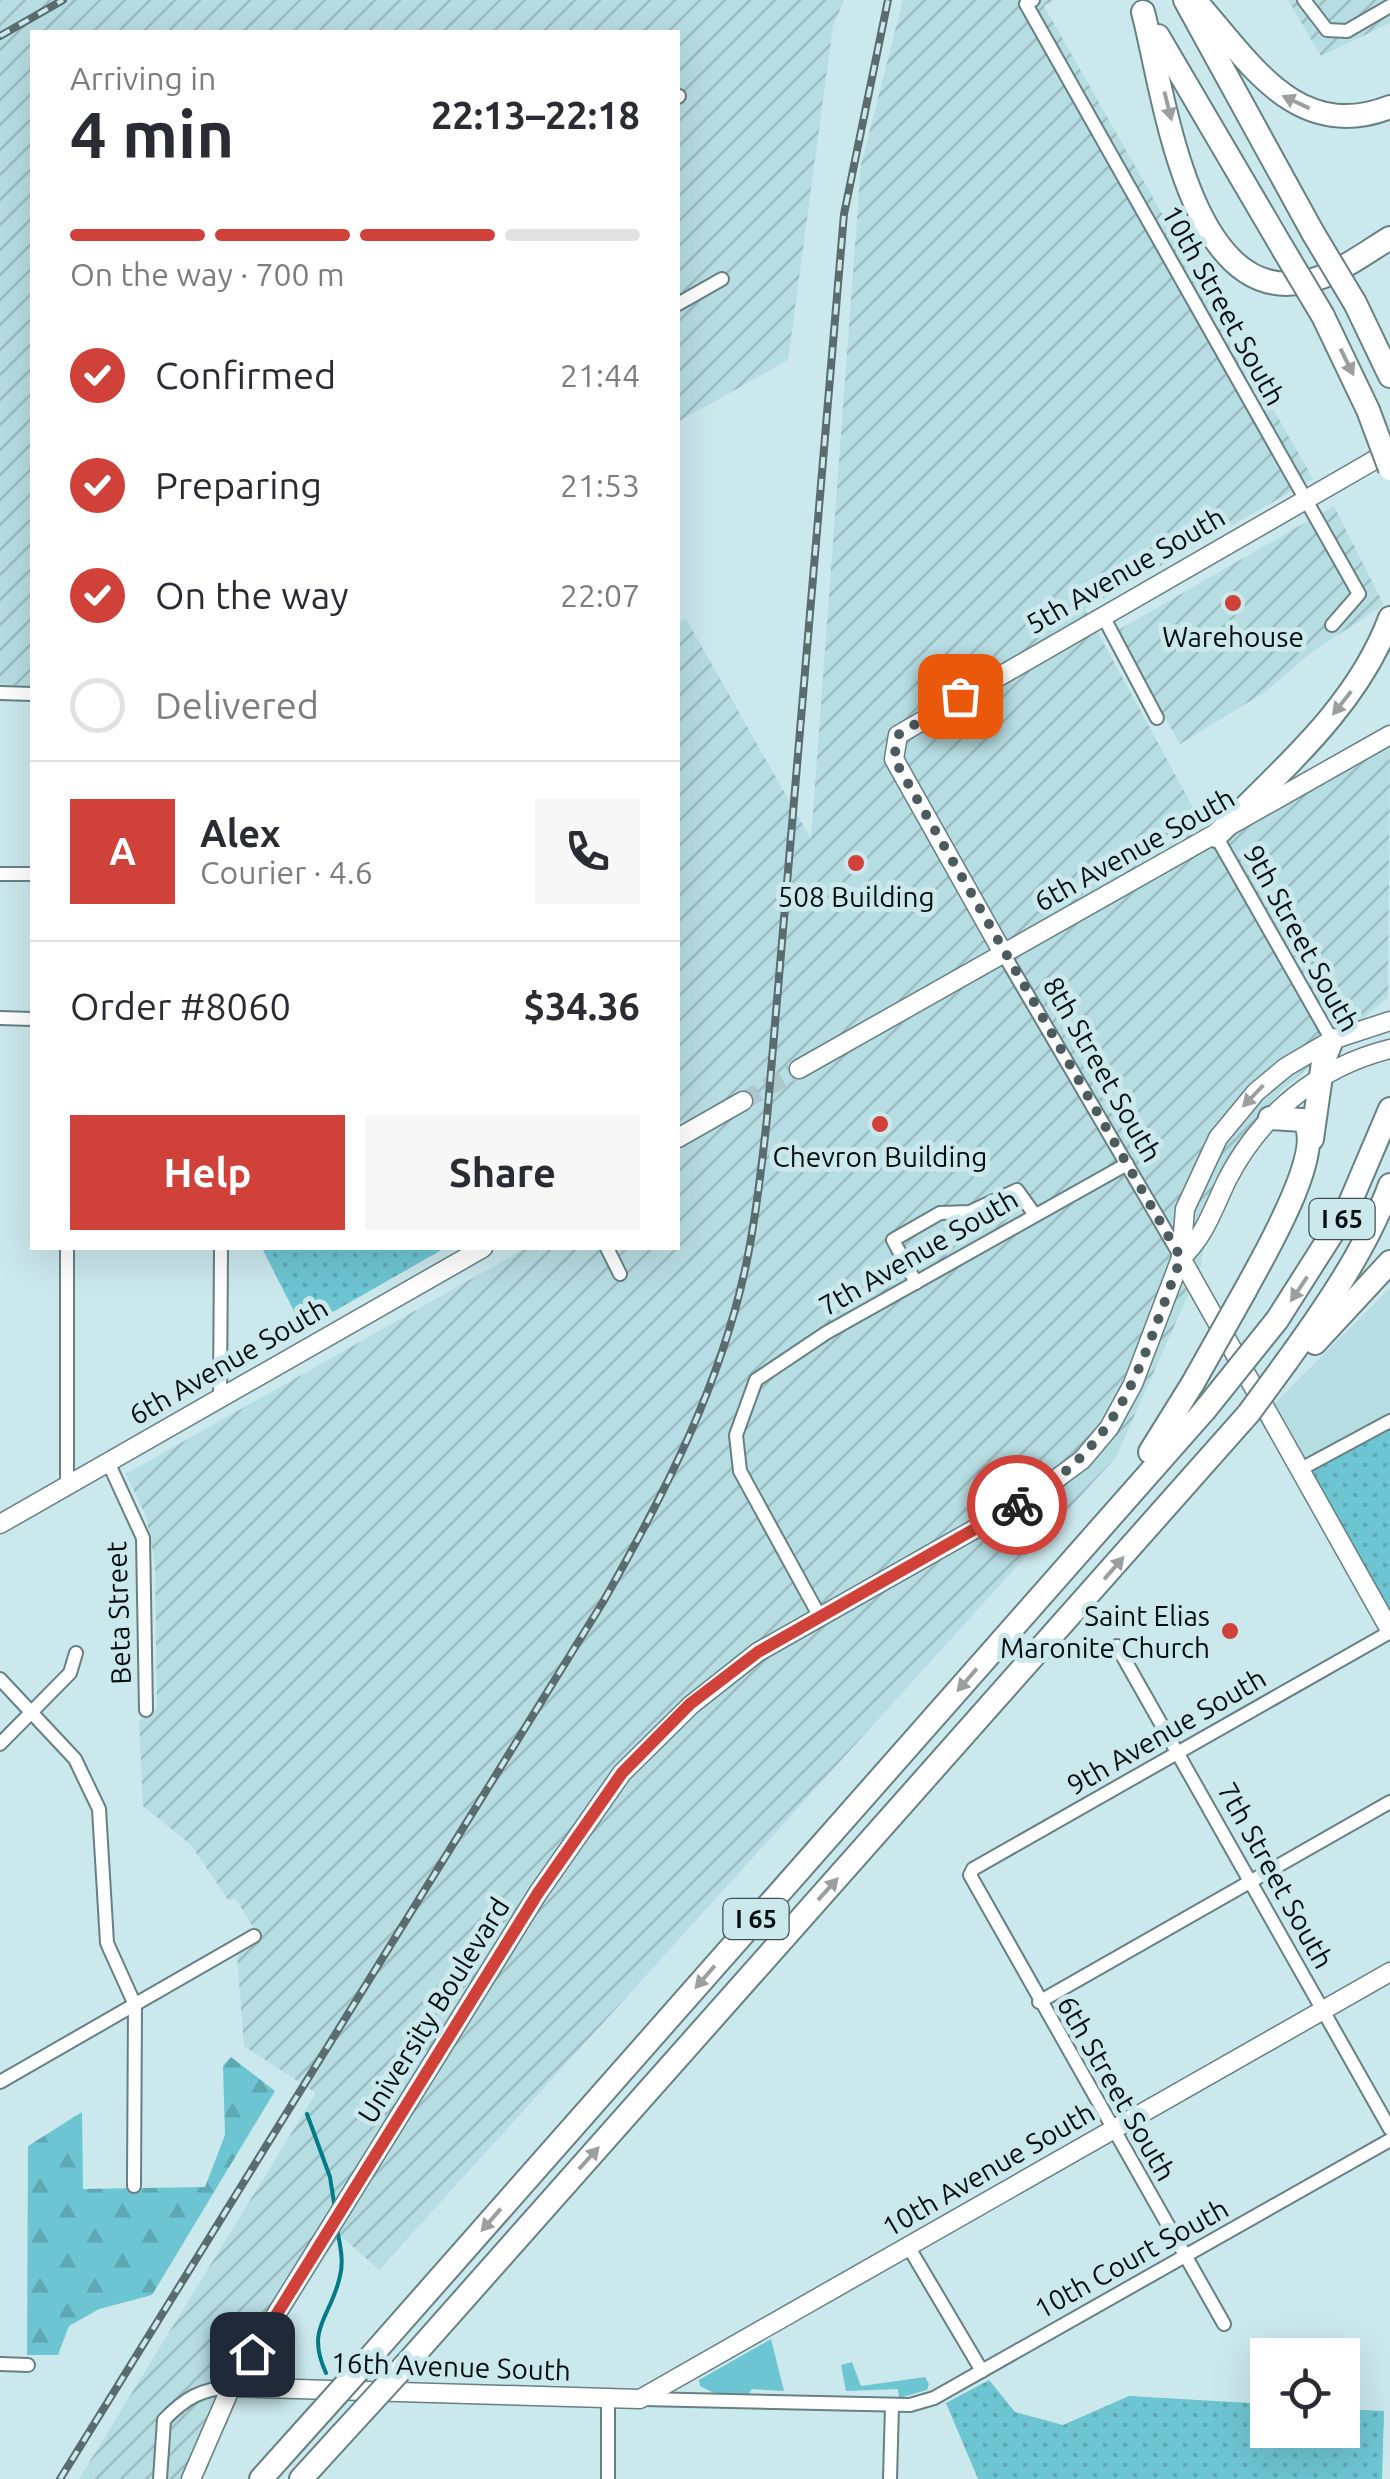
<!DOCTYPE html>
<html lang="en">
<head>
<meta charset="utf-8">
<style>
	body { margin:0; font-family:Ubuntu,sans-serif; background:#f7f7f7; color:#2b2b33; height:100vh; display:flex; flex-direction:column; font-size:38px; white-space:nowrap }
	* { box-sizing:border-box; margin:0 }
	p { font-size:32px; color:#7c7c81 }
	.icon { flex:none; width:55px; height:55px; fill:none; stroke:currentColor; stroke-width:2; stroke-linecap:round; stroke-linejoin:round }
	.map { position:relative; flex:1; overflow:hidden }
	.drawer { position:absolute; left:30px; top:30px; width:650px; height:1220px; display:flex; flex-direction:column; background:#fff; border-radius:0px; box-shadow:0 10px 40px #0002 }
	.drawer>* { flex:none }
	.tools { position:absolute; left:1250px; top:2338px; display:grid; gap:20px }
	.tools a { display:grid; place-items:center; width:110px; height:110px; border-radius:0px; background:#fff; box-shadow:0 10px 40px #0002; font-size:50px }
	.pin { position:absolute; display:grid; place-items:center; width:85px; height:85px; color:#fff; margin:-42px; border-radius:20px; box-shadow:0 5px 15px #0006 }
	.courier { position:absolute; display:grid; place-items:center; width:100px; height:100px; margin:-50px; border:8px solid #d0413a; border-radius:50%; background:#fff; color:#222; box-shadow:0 2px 12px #0007 }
	.head em { font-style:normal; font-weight:700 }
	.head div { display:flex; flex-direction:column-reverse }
	.head { display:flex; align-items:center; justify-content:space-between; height:170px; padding:0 40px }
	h1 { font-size:65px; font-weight:700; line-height:75px }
	.bar { display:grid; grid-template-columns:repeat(4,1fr); gap:15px 10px; align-content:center; height:120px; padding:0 40px }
	.bar i { height:12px; border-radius:8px; background:#e1e1e2 }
	.bar .selected { background:#d0413a }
	.bar p { grid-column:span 4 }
	.line { display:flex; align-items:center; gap:25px; padding:0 40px; border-top:2px solid #e1e1e2 }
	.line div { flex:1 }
	.round { display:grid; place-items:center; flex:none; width:105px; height:105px; border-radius:0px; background:#f7f7f7 }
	ol { padding:0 40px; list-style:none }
	li { display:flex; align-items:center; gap:30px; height:110px }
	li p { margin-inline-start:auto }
	li .icon { padding:10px; border-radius:50%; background:#d0413a; color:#fff; stroke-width:4 }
	li:last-child { color:#7c7c81 }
	li i { width:55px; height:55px; border:5px solid #e1e1e2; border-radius:50% }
	.cta { display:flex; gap:20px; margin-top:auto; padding:20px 40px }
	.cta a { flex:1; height:115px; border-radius:0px; background:#d0413a; color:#fff; font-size:40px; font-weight:700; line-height:115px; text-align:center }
	.cta a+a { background:#f7f7f7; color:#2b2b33 }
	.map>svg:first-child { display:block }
	.built { fill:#b6dde2 }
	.industrial { fill:url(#industrial-furrows) }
	.green { fill:#6ec5d2 }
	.forest { fill:url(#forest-firs) }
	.park { fill:url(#park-dots) }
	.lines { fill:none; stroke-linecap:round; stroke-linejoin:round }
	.stream { stroke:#027a87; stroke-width:4 }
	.secondary-tunnel { stroke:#adc7cb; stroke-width:18; stroke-dasharray:18 9; stroke-linecap:butt }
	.street-casing { stroke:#668084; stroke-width:16 }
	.secondary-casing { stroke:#668084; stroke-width:21 }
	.highway-casing { stroke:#668084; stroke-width:26 }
	.street { stroke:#fff; stroke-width:12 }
	.secondary { stroke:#fff; stroke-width:18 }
	.highway { stroke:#fff; stroke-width:22 }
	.rail-casing { stroke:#5b6c6f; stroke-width:8 }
	.rail { stroke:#cbe8ec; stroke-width:4; stroke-dasharray:11; stroke-linecap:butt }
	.highway-bridge-casing { stroke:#668084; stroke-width:26; stroke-linecap:butt }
	.highway-bridge { stroke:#fff; stroke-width:22 }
	.oneway { fill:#9b9fa0 }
	.done { stroke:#4b5b5e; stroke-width:10; stroke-dasharray:0 18 }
	.route { stroke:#d0413a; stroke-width:12 }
	.poi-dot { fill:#d0413a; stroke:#cbe8ec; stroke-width:4 }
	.labels { text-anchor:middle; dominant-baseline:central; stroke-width:10; stroke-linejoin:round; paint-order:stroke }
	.shield { fill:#cbe8ec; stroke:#415053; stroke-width:2.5 }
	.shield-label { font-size:25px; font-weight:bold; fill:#060f11 }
	.street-label { font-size:28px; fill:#060f11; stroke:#cbe8ec }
	.poi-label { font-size:28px; fill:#060f11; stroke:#cbe8ec }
</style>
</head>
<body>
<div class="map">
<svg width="1390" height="2479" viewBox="0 0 1390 2479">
	<defs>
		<pattern id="industrial-furrows" width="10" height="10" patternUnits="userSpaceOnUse" patternTransform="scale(2.5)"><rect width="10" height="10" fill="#b6dde2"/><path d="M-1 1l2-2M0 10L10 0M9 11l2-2" fill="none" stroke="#9bbcc1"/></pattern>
		<pattern id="forest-firs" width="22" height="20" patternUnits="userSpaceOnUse" patternTransform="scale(2.5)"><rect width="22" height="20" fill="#6ec5d2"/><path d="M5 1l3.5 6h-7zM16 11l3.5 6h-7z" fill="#5ea8b3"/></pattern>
		<pattern id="park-dots" width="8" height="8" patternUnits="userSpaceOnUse" patternTransform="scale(2.5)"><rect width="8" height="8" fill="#6ec5d2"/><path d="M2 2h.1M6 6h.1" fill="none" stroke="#5ea8b3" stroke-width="1.8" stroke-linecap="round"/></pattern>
	</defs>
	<rect width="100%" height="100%" fill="#cbe8ec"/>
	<path class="built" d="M1390,1288V1421L1299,1470L1266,1412Z"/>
	<g class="industrial">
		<path d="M0,0H844L833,26L788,360L678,422V32H32V700L0,699Z"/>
		<path d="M903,0H1054L1044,6L1313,479L1085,609L1214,846L1390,742L1388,997L1281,1091L1243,1134L1213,1184L1201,1266L1116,1457L379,2270L340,2235L247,2378L203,2479H79L316,2093L244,2046L237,1954L261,1940L235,1898L229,1901L191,1845L143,1806L139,1721L157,1709L155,1562L146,1516L126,1474L526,1248H678V623L686,619L811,839L861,165Z"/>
		<path d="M1288,0H1390V23L1321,56Z"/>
		<path d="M1334,506L1384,605L1313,651L1265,692L1180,744L1115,632Z"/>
	</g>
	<g class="green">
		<path d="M771,2339L784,2391L752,2389L747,2396L718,2395L700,2386L699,2380Z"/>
		<path d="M852,2362L861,2386L925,2377L929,2384L927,2390L899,2398L898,2389L846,2391L841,2365Z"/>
	</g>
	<path class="forest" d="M231,2057L275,2091L152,2295L99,2309L69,2326L58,2355H27L28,2146L82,2112L83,2189L205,2187L225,2135L223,2066Z"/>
	<g class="park">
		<path d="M262,1248H445L303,1329Z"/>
		<path d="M1390,1421V1630L1299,1470Z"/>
		<path d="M989,2380L1015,2412L1063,2425L1129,2396L1267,2404L1268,2430H1342L1343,2409L1384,2411L1382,2479H978L946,2403Z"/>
	</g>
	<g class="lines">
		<g class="stream">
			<path d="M307,2114L330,2177L335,2209"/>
			<path d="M326,2373C305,2327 331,2318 340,2276C344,2261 340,2244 337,2229"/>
		</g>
		<path class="secondary-tunnel" d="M743,1101L799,1069"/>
		<g class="street-casing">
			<g id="street">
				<path d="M1033,0L1026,4L1359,594L1332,625"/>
				<path d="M1304,0L1327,30L1347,31L1390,6"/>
				<path d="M678,97L679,96"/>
				<path d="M678,304L722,279"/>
				<path d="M1103,616L1157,718"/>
				<path d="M0,693L32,694"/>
				<path d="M1216,836L1333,1042"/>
				<path d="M0,874H32"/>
				<path d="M1003,953L1181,1257"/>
				<path d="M0,1018L32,1019"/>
				<path d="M607,1248L620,1274"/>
				<path d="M916,1283L893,1240L940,1213L970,1212L1017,1190L1035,1215"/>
				<path d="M220,1397L221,1248"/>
				<path d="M108,1462L143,1538L146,1710"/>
				<path d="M1299,1470L1390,1421"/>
				<path d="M67,1486V1248"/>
				<path d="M820,1617L740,1471L736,1435L756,1380L826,1333L1127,1164"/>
				<path d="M1117,1646L1390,2129"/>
				<path d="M0,1679L75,1759L99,1809L107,1943L135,2005L134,2186"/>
				<path d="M0,1744L70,1673L76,1653"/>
				<path d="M1039,2002L1390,1802"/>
				<path d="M0,2082L254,1936"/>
				<path d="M908,2246L982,2371"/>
				<path d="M1224,2324L970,1875L973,1869L1390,1632"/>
				<path d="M0,2364L28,2365"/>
				<path d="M643,2399L910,2405L934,2398L1390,2140"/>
				<path d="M160,2479L164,2420C185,2398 201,2389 231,2387"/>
				<path d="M608,2479V2398"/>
				<path d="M890,2479L892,2405"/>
			</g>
		</g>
		<g class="secondary-casing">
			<g id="secondary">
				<path d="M1003,953L894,759L898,735L1390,451"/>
				<path d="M799,1069L1390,735"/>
				<path d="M678,1138L743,1101"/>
				<path d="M1181,1258L1390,1630"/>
				<path d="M1181,1258C1205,1236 1213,1209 1227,1180C1261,1114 1318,1067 1390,1049"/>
				<path d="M0,1524L483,1248"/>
				<path d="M231,2387L640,2399L1390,1972"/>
				<path d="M191,2479L231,2387L538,1893L622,1773L691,1705L758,1652L1033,1496L1082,1460L1109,1428L1133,1384L1181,1258L1185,1209L1218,1138L1256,1092L1286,1067L1332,1040L1390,1021"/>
			</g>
		</g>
		<g class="highway-casing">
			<g id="highway">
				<path d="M1185,0L1313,233"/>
				<path d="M1199,5C1251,64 1298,143 1390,107"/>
				<path d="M1143,12C1164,91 1188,311 1309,281C1338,274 1365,253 1390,238"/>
				<path d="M1158,36L1283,249"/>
				<path d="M1355,303L1390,376"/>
				<path d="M1323,316L1368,410"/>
				<path d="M1216,836C1281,770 1357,707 1390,618"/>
				<path d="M1312,1139L1323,1062L1332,1040"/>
				<path d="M1246,1289C1263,1257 1327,1150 1303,1120L1270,1118"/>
				<path d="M1277,1320L1347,1210L1390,1109"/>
				<path d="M1315,1343L1390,1262"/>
				<path d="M1287,1361C1326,1307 1366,1249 1390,1185"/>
				<path d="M1150,1452L1193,1383"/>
				<path d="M408,2362L1249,1413"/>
				<path d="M365,2363L1204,1411"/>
				<path d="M261,2479L304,2431"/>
				<path d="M301,2479L342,2434"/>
			</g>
		</g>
		<use href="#street" class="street"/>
		<use href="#secondary" class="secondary"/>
		<use href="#highway" class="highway"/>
		<g class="rail-casing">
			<g id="rail">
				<path d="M0,36L63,0"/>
				<path d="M60,2479L603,1602C665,1493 724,1379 748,1255C757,1210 762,1164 767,1118L844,214L888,0"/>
			</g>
		</g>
		<use href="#rail" class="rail"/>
		<g class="highway-bridge-casing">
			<g id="highway-bridge">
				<path d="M1313,233L1355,303"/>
				<path d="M1283,249L1323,316"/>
				<path d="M1368,410L1390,469"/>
				<path d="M1193,1383L1246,1289"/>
				<path d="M1204,1411L1277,1320"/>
				<path d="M1249,1413L1287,1361"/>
				<path d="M304,2431L365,2363"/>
				<path d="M342,2434L408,2362"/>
			</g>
		</g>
		<use href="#highway-bridge" class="highway-bridge"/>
	</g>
	<defs><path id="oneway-solid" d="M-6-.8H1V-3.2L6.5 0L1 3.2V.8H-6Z" transform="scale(2.5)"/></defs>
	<g class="oneway">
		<use href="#oneway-solid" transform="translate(1296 102) rotate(-155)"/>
		<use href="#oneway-solid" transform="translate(1168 106) rotate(76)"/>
		<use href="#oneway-solid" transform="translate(1347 362) rotate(64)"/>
		<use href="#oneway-solid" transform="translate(1342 703) rotate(128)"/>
		<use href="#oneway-solid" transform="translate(1253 1096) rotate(134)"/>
		<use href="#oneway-solid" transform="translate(1299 1289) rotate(124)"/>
		<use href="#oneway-solid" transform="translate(1114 1568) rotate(-49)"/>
		<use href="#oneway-solid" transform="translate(967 1680) rotate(131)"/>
		<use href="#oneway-solid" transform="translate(828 1889) rotate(-48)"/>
		<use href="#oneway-solid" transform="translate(705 1977) rotate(131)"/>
		<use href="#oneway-solid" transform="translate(589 2158) rotate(-48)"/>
		<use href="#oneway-solid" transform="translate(491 2220) rotate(131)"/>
	</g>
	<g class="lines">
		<path class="done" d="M960,696L898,735L894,759L1181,1258C1139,1367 1125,1443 1017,1505"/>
		<path class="route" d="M252,2354L538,1893L622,1773L690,1704L758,1652L1017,1505"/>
	</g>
	<g class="poi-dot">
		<circle cx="1233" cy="603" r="10"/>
		<circle cx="856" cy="863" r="10"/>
		<circle cx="880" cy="1124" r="10"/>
		<circle cx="1230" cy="1631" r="10"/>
	</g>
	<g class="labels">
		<g class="shield">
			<rect x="1309.5" y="1199" width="65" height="40" rx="8"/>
			<rect x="723.5" y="1899" width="65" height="40" rx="8"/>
		</g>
		<g class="shield-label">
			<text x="1342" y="1219">I 65</text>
			<text x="756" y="1919">I 65</text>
		</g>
		<g class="street-label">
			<text transform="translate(1224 305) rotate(61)">10th Street South</text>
			<text transform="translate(1125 570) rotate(-30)">5th Avenue South</text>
			<text transform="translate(1134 849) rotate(-29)">6th Avenue South</text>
			<text transform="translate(1302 938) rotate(61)">9th Street South</text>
			<text transform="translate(1103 1069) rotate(60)">8th Street South</text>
			<text transform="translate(918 1252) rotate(-30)">7th Avenue South</text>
			<text transform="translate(228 1361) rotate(-30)">6th Avenue South</text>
			<text transform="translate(118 1613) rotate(-92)">Beta Street</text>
			<text transform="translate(1166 1731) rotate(-30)">9th Avenue South</text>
			<text transform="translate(1276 1875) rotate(61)">7th Street South</text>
			<text transform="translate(433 2010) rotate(-58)">University Boulevard</text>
			<text transform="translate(1117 2088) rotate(60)">6th Street South</text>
			<text transform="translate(988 2169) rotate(-30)">10th Avenue South</text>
			<text transform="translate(1131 2258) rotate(-29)">10th Court South</text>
			<text transform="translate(451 2366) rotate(2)">16th Avenue South</text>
		</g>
		<g class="poi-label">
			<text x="1233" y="636">Warehouse</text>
			<text x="856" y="896">508 Building</text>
			<text x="880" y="1156">Chevron Building</text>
			<text x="1210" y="1615" text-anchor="end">Saint Elias<tspan x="1210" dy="32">Maronite Church</tspan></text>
		</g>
	</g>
</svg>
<div class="tools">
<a><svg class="icon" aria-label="locate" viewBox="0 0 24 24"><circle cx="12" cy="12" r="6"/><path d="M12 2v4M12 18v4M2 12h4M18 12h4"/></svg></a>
</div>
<div class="pin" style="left:960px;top:696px;background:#ea580c"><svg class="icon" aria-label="bag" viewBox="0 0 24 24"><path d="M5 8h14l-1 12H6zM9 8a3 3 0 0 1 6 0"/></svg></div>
<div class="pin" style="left:252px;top:2354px;background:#1f2937"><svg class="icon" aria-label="home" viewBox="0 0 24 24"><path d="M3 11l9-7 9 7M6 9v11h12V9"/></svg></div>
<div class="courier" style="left:1017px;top:1505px"><svg class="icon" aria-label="bike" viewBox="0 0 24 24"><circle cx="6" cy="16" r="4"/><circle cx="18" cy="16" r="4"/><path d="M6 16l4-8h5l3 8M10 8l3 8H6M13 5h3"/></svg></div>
<section class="drawer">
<div class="head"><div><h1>4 min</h1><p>Arriving in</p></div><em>22:13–22:18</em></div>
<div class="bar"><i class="selected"></i><i class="selected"></i><i class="selected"></i><i></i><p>On the way · 700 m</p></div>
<ol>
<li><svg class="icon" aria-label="check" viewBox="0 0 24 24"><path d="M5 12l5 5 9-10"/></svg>Confirmed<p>21:44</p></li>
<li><svg class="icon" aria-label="check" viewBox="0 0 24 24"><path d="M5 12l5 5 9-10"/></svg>Preparing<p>21:53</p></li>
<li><svg class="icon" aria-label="check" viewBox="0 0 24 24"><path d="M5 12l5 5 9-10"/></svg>On the way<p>22:07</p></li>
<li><i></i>Delivered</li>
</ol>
<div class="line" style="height:180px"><b class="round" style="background:#d0413a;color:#fff">A</b><div><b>Alex</b><p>Courier · 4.6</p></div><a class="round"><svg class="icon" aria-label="phone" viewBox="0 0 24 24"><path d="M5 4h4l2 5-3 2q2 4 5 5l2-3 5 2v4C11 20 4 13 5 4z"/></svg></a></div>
<div class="line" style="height:130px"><div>Order #8060</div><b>$34.36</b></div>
<div class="cta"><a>Help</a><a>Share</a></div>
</section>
</div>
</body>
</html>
